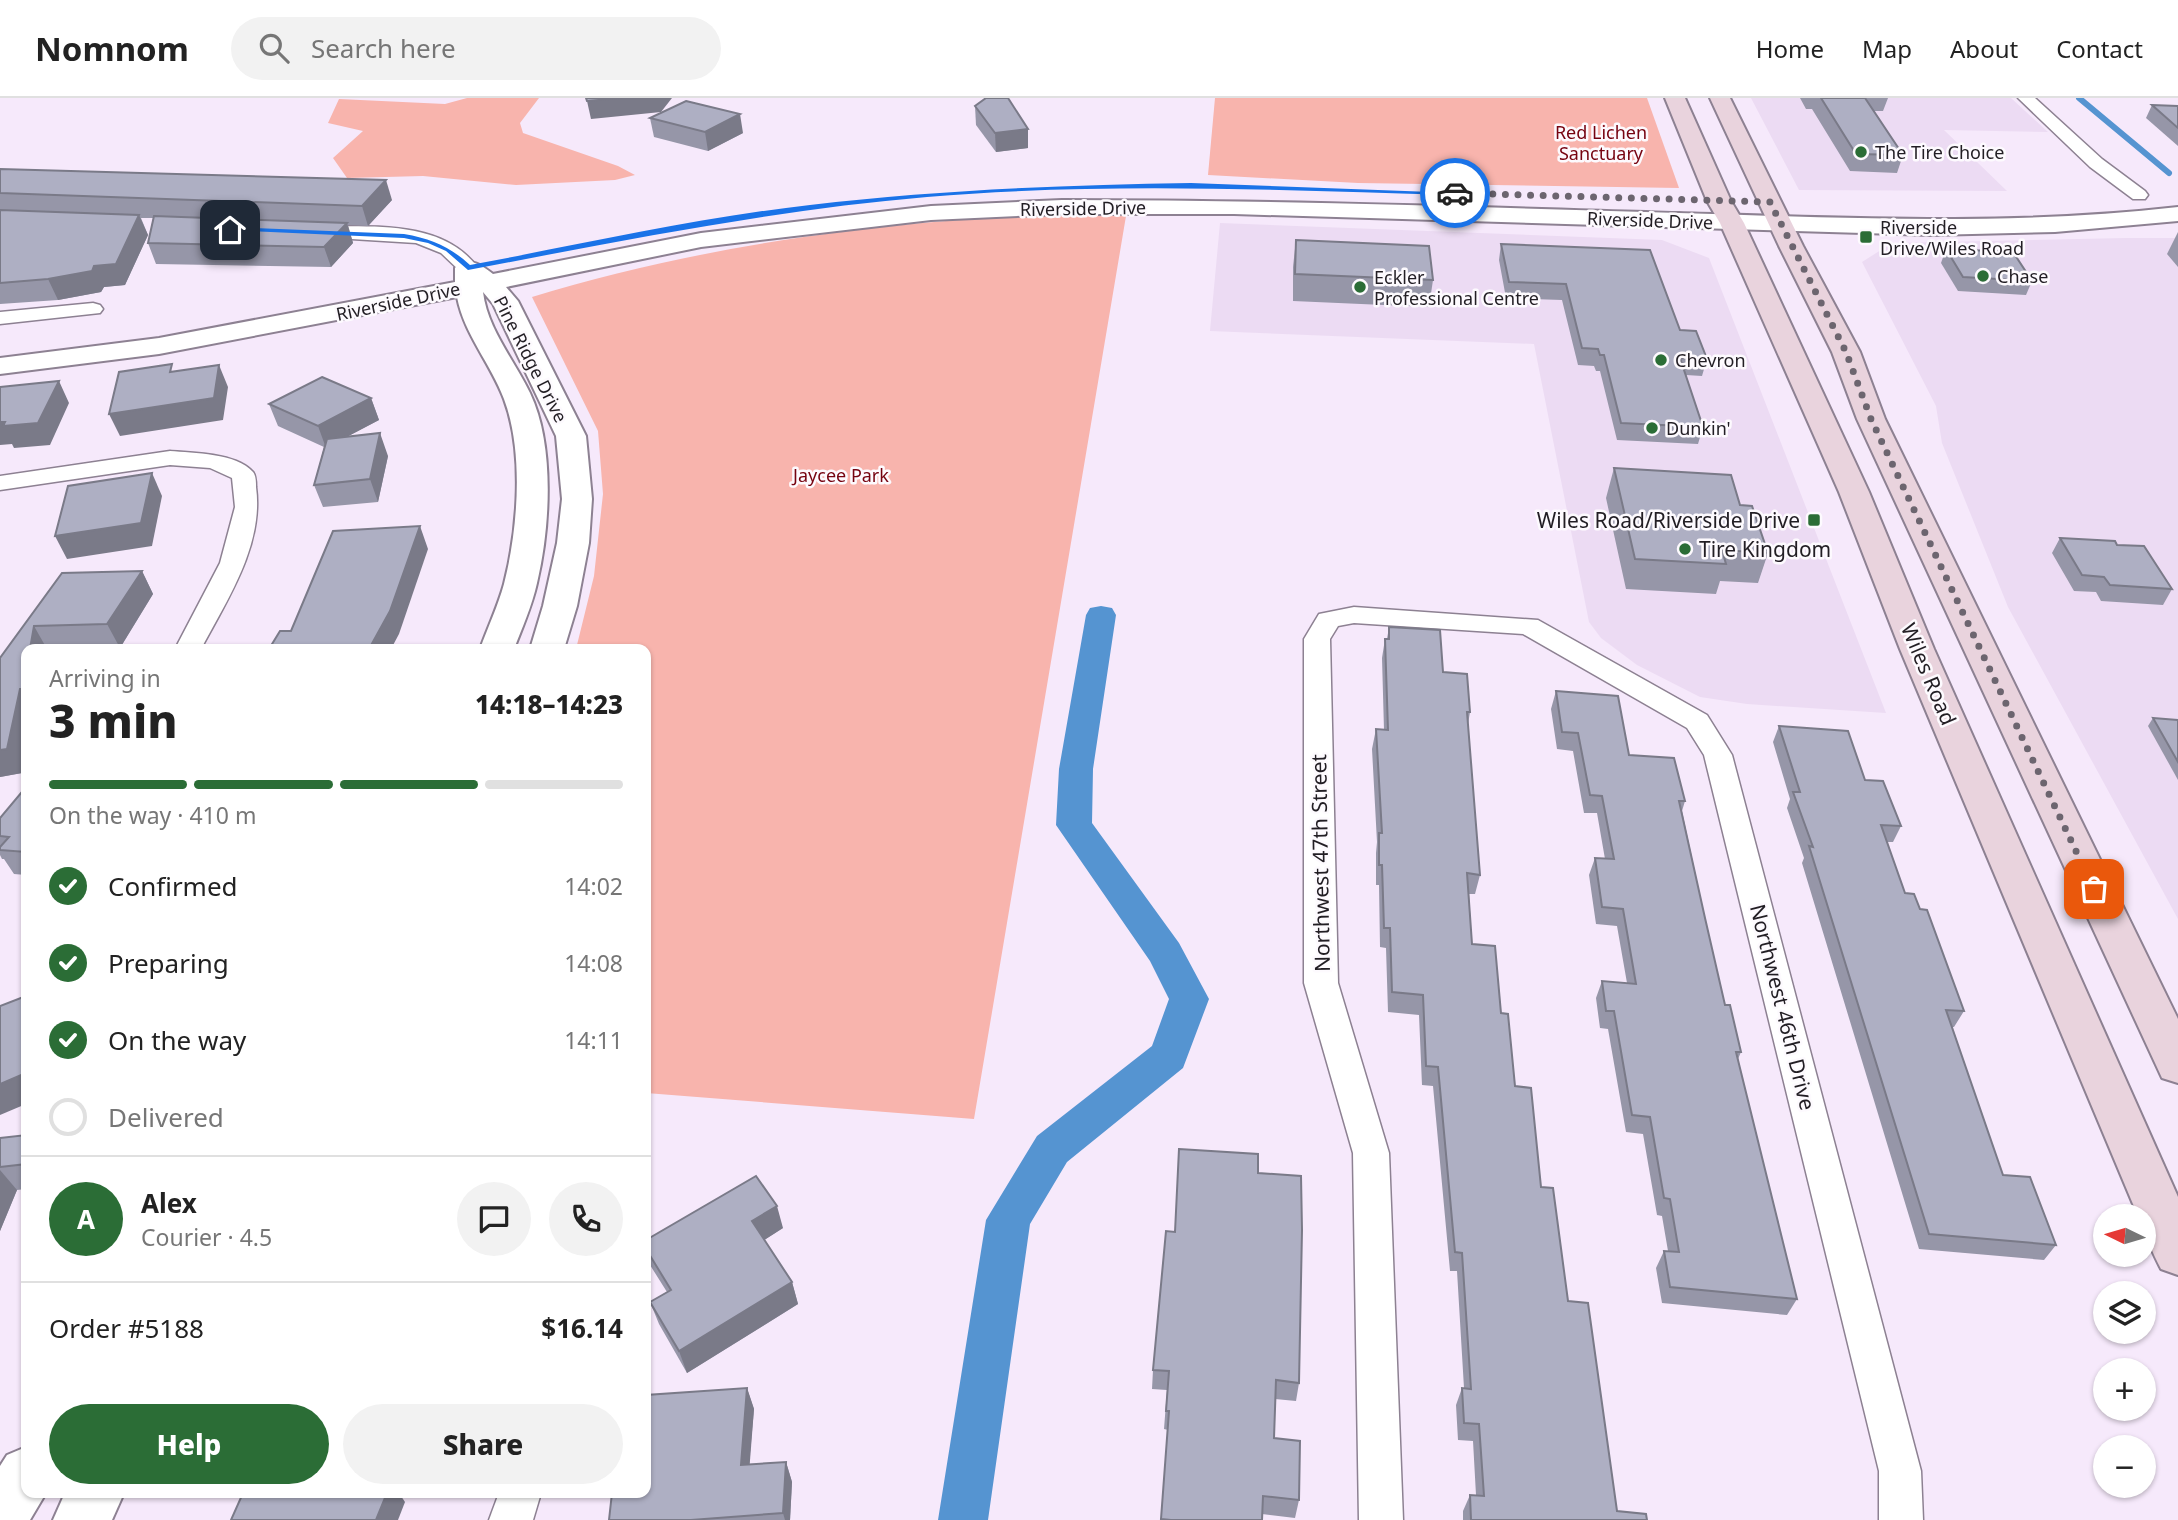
<!DOCTYPE html>
<html lang="en">
<head>
<meta charset="utf-8">
<style>
	body { margin:0; font-family:"Noto Sans",sans-serif; background:#f2f2f2; color:#222; height:100vh; display:flex; flex-direction:column; font-size:26px; white-space:nowrap }
	* { box-sizing:border-box; margin:0 }
	p { font-size:23px; color:#767676 }
	.icon { flex:none; width:38px; height:38px; fill:none; stroke:currentColor; stroke-width:2; stroke-linecap:round; stroke-linejoin:round }
	.map { position:relative; flex:1; overflow:hidden }
	.side { position:absolute; left:21px; top:546px; width:630px; height:854px; display:flex; flex-direction:column; background:#fff; border-radius:14px; box-shadow:0 2px 5px #0004 }
	.side>* { flex:none }
	.needle { width:46px; rotate:275deg }
	.controls { position:absolute; left:2093px; top:1106px; display:grid; gap:14px }
	.controls a { display:grid; place-items:center; width:63px; height:63px; border-radius:50%; background:#fff; box-shadow:0 2px 5px #0004; font-size:35px }
	.pin { position:absolute; display:grid; place-items:center; width:60px; height:60px; color:#fff; margin:-30px; border-radius:14px; box-shadow:0 4px 10px #0006 }
	.courier { position:absolute; display:grid; place-items:center; width:70px; height:70px; margin:-35px; border:5px solid #1a73e8; border-radius:50%; background:#fff; color:#222; box-shadow:0 2px 9px #0007 }
	.summary em { font-style:normal; font-weight:800 }
	.summary div { display:flex; flex-direction:column-reverse }
	.summary { display:flex; align-items:center; justify-content:space-between; height:119px; padding:0 28px }
	h1 { font-size:46px; font-weight:800; line-height:52px }
	.bar { display:grid; grid-template-columns:repeat(4,1fr); gap:10px 7px; align-content:center; height:84px; padding:0 28px }
	.bar i { height:9px; border-radius:5px; background:#e0e0e0 }
	.bar .active { background:#2b6d36 }
	.bar p { grid-column:span 4 }
	.line { display:flex; align-items:center; gap:18px; padding:0 28px; border-top:2px solid #e0e0e0 }
	.line div { flex:1 }
	.round { display:grid; place-items:center; flex:none; width:74px; height:74px; border-radius:37px; background:#f2f2f2 }
	ol { padding:0 28px; list-style:none }
	li { display:flex; align-items:center; gap:21px; height:77px }
	li p { margin-inline-start:auto }
	li .icon { padding:7px; border-radius:50%; background:#2b6d36; color:#fff; stroke-width:4 }
	li:last-child { color:#767676 }
	li i { width:38px; height:38px; border:4px solid #e0e0e0; border-radius:50% }
	.button { display:flex; gap:14px; margin-top:auto; padding:14px 28px }
	.button a { flex:1; height:80px; border-radius:42px; background:#2b6d36; color:#fff; font-size:28px; font-weight:800; line-height:80px; text-align:center }
	.button a+a { background:#f2f2f2; color:#222 }
	header { display:flex; align-items:center; gap:42px; box-sizing:border-box; height:98px; padding:0 35px; background:#fff; border-bottom:2px solid #e0e0e0 }
	header strong { font-size:33px }
	nav { display:flex; gap:38px; margin-inline-start:auto; font-size:24px }
	.search { width:490px; height:63px; background:#f2f2f2; display:flex; align-items:center; gap:18px; box-sizing:border-box; padding:0 24px; border-radius:38px; color:#767676; font-size:26px }
	.map>svg:first-child { display:block }
	.built { fill:#ecdbf3 }
	.green { fill:#f8b4ad }
	.lines { fill:none; stroke-linecap:round; stroke-linejoin:round }
	.stream { stroke:#5594d1; stroke-width:6 }
	.canal { fill:#5594d1; fill-rule:evenodd }
	.minor-casing { stroke:#8d8192; stroke-width:3 }
	.tertiary-casing { stroke:#8d8192; stroke-width:4 }
	.secondary-casing { stroke:#8d8192; stroke-width:4 }
	.minor { fill:#fff; fill-rule:evenodd }
	.tertiary { fill:#fff; fill-rule:evenodd }
	.secondary { fill:#e9d3dd; fill-rule:evenodd }
	.wall { fill:#9696a8 }
	.shaded-wall { fill:#7a7a88 }
	.building { fill:#aeafc3; stroke:#7a7a88; stroke-width:2 }
	.route { fill:#1a73e8 }
	.done { stroke:#6c656f; stroke-width:7; stroke-dasharray:0 12.6 }
	.poi-dot { fill:#2b6d36; stroke:#fdfafe; stroke-width:2.5 }
	.labels { text-anchor:middle; dominant-baseline:central; stroke-width:5; stroke-linejoin:round; paint-order:stroke }
	.far-park-label { font-size:18px; fill:#760310; stroke:#fdfafe }
	.far-poi-label { font-size:18px; fill:#221e24; stroke:#fdfafe; text-anchor:start }
	.far-street-label { font-size:18px; fill:#221e24; stroke:#fdfafe }
	.poi-label { font-size:21px; fill:#221e24; stroke:#fdfafe; text-anchor:end }
	.street-label { font-size:21px; fill:#221e24; stroke:#fdfafe }
</style>
</head>
<body>
<header>
<strong>Nomnom</strong>
<div class="search"><svg class="icon" aria-label="search" viewBox="0 0 24 24"><circle cx="10" cy="10" r="6"/><path d="M15 15l6 6"/></svg>Search here</div>
<nav><a>Home</a><a>Map</a><a>About</a><a>Contact</a></nav>
</header>
<div class="map">
<svg width="2178" height="1422" viewBox="0 0 2178 1422">
	<rect width="100%" height="100%" fill="#f6e9fb"/>
	<g class="built">
		<path d="M1751,0H2011L2048,34L1944,32L2007,93L1799,92Z"/>
		<path d="M1220,125L1662,142L1709,160L1886,615L1747,606L1700,599L1637,567L1601,540L1589,524L1534,246L1210,233Z"/>
		<path d="M2125,140H2178V821L2008,509L1942,345L1936,308L1862,164L1892,145Z"/>
	</g>
	<g class="green">
		<path d="M467,0H539L520,25L523,35L618,68L635,77L615,82L516,87L423,78L347,80L333,60L363,33L328,25L339,1L445,6Z"/>
		<path d="M1215,0H1647L1679,90L1358,85L1208,77Z"/>
		<path d="M1067,117L1126,118L974,1021L646,995V551H576L594,478L603,396L598,333L532,199C659,160 802,135 934,124C979,120 1023,119 1067,117Z"/>
	</g>
	<g class="lines">
		<path class="stream" d="M2079,0L2169,75"/>
		<path class="canal" d="M1101,508L1112,510L1116,517L1093,671L1092,725L1179,845L1209,901L1183,970L1067,1064L1030,1126L988,1422H938L986,1122L1037,1038L1152,948L1169,901L1150,863L1056,727L1059,671L1086,517L1090,510Z"/>
		<g class="minor-casing">
			<g id="minor">
				<path d="M2018,0H2035L2102,61L2145,93L2148,97L2145,101H2133L2090,69Z"/>
				<path d="M310,128C365,130 441,119 478,170L475,174H461L441,155L416,145L303,138L301,134L303,130Z"/>
				<path d="M93,205L100,207L103,211L100,215L0,226V214Z"/>
				<path d="M170,353C193,355 237,355 253,374C256,378 256,384 256,389C264,447 227,502 201,551H175L220,465L235,409L232,380L210,370L170,367L0,392V378Z"/>
				<path d="M1354,509L1538,522L1707,617L1732,657L1921,1373L1923,1422H1879V1373L1704,657L1687,630L1523,536L1354,525L1338,528L1330,541L1338,885L1389,1055L1403,1422H1359L1353,1055L1304,885V541L1319,516Z"/>
				<path d="M499,1395H541L533,1422H489Z"/>
			</g>
		</g>
		<g class="tertiary-casing">
			<g id="tertiary">
				<path d="M1062,102C1268,102 1473,109 1679,115C1846,120 2012,128 2178,109V123L2055,134L1931,137L1234,116H1062L931,122L701,149L506,189L518,203L586,338L592,401L589,445L577,508L564,551H530L543,508L557,445L562,401L556,338L493,206L483,194C487,230 514,262 530,295C555,347 550,430 537,485C532,508 522,530 514,551H480C488,529 498,508 504,486C518,431 524,354 504,301C491,266 464,236 457,199L159,256L0,276V260L159,240L455,184V170L459,165C474,161 482,168 493,176L701,135L931,108Z"/>
				<path d="M26,1349V1395H46L30,1422H0V1368L7,1357Z"/>
				<path d="M65,1395H124L112,1422H53Z"/>
			</g>
		</g>
		<g class="secondary-casing">
			<g id="secondary">
				<path d="M1665,0H1685L1731,103L1744,125L1869,394L1934,551L2178,1099V1177L2161,1171C2152,1153 2144,1138 2144,1118H2138L1900,551L1839,394L1720,125L1707,103Z"/>
				<path d="M1710,0H1730L1803,148L1860,254L1885,321L2178,921V985L2162,980L2156,967L1857,321L1832,254L1779,148Z"/>
			</g>
		</g>
		<use href="#minor" class="minor"/>
		<use href="#tertiary" class="tertiary"/>
		<use href="#secondary" class="secondary"/>
	</g>
	<g class="wall">
		<path d="M1800,0H1888L1883,13H1873L1903,57L1897,75L1850,73L1812,11H1806Z"/>
		<path d="M2152,7L2178,8V48L2146,20Z"/>
		<path d="M975,8L1028,50L996,54L976,27Z"/>
		<path d="M650,20L743,35L708,53L654,39Z"/>
		<path d="M0,71L392,102L368,128L348,127L353,145L331,169L156,166L148,145L153,120H141L148,137L125,187L104,189L101,194L58,202L0,206Z"/>
		<path d="M2178,134V169L2167,156Z"/>
		<path d="M1296,142L1433,182L1429,209L1293,203V169Z"/>
		<path d="M1501,146L1680,232L1707,261L1702,278L1686,277L1703,329L1698,346L1617,342L1600,273H1596L1594,268L1578,267L1562,202L1506,200L1499,162Z"/>
		<path d="M1946,151L2032,183L2026,197L1958,193L1941,165Z"/>
		<path d="M371,300L379,322L348,338L388,358L378,404L323,409L314,387L324,349L278,328L269,306Z"/>
		<path d="M1614,370L1740,407L1768,455L1758,485L1720,483L1716,496L1626,491L1606,400Z"/>
		<path d="M2060,440L2117,447L2172,491L2163,507L2101,503L2096,494L2074,493L2052,455Z"/>
		<path d="M142,473L153,496L120,550L26,551V654L22,675L0,679V560L62,475Z"/>
		<path d="M1389,529L1443,574L1470,614L1468,626L1480,777L1475,796H1469L1472,846L1501,915L1515,988L1541,1089L1617,1413L1647,1422H1463V1413L1470,1397H1476L1473,1343L1458,1342L1456,1307L1462,1290H1464L1457,1173H1450L1433,988L1422,987L1419,917L1388,914L1386,850L1380,849L1379,787H1376V755L1377,744L1372,651L1376,631L1384,632L1382,560L1385,541H1387Z"/>
		<path d="M1556,593L1629,657L1685,703L1682,713L1705,820L1725,907L1741,954L1738,961L1797,1201L1787,1217L1662,1205L1656,1170L1664,1153H1668L1662,1118L1657,1117L1643,1036L1626,1034L1608,931L1600,930L1596,900L1602,883L1627,885L1617,828L1596,826L1589,777L1595,760L1605,761L1597,715H1584L1573,653L1557,651L1551,611Z"/>
		<path d="M2153,620L2178,622V682L2148,628Z"/>
		<path d="M1779,628L1865,682L1901,728L1893,744H1887L1905,795L1920,811L1964,913L1954,929H1952L2003,1077L2056,1147L2044,1162L1919,1151L1802,765L1804,760L1787,710L1790,701L1773,644Z"/>
		<path d="M26,689V777L14,776L4,761H2L0,757V720Z"/>
		<path d="M26,1037V1091L17,1092L0,1133V1040Z"/>
		<path d="M1258,1075L1299,1285L1296,1303L1275,1301L1274,1340L1299,1402L1295,1420L1262,1416V1422H1161L1168,1332L1164,1331L1167,1292L1152,1291L1153,1272L1175,1134Z"/>
		<path d="M783,1130L764,1142L792,1184L798,1206L687,1275L659,1226L650,1204L667,1194L650,1167L646,1155V1142Z"/>
		<path d="M747,1290L754,1311L749,1367L786,1364L792,1384L790,1422H609Z"/>
	</g>
	<g class="shaded-wall">
		<path d="M621,0H672L661,14L591,21L587,3Z"/>
		<path d="M740,16L743,35L708,53L705,34Z"/>
		<path d="M1028,31V50L996,54L995,35Z"/>
		<path d="M386,82L392,102L368,128L362,108Z"/>
		<path d="M139,117L148,137L125,187L104,189L101,194L58,202L48,181Z"/>
		<path d="M347,125L353,145L331,169L324,149Z"/>
		<path d="M219,267L228,289L223,322L120,338L109,316Z"/>
		<path d="M59,283L69,305L50,347L14,350L12,346L0,347V324Z"/>
		<path d="M371,300L379,322L326,350L318,328Z"/>
		<path d="M380,335L388,358L378,404L370,381Z"/>
		<path d="M152,375L162,398L152,448L67,461L55,438Z"/>
		<path d="M420,428L428,451L399,536L391,551H369Z"/>
		<path d="M142,473L153,496L120,550L107,526Z"/>
		<path d="M34,528L47,551H30Z"/>
		<path d="M26,571V654L22,675L0,679V652Z"/>
		<path d="M26,975V1006L0,1017V986Z"/>
		<path d="M0,1072L17,1092L0,1133Z"/>
		<path d="M777,1108L783,1130L758,1146L752,1123Z"/>
		<path d="M792,1184L798,1206L687,1275L679,1253Z"/>
		<path d="M747,1290L754,1311L748,1388L741,1367Z"/>
		<path d="M786,1364L792,1384L790,1422H785L783,1415Z"/>
		<path d="M387,1395H399L405,1404L398,1422H376Z"/>
	</g>
	<g class="building">
		<path d="M586,0H621L587,3Z"/>
		<path d="M986,0H1008L1028,31L995,35L975,8Z"/>
		<path d="M1821,0H1865L1903,57L1856,56Z"/>
		<path d="M686,3L740,16L705,34L650,20Z"/>
		<path d="M2152,7L2178,8V30Z"/>
		<path d="M0,71L386,82L362,108L0,95Z"/>
		<path d="M0,112L139,117L116,166L94,168L92,173L48,181L0,185Z"/>
		<path d="M154,118L347,125L324,149L148,145Z"/>
		<path d="M1296,142L1429,148L1433,182L1295,176Z"/>
		<path d="M1501,146L1650,152L1680,232L1696,233L1707,261L1680,260L1703,329L1621,325L1604,257H1600L1598,251L1582,250L1566,186L1509,184Z"/>
		<path d="M1946,151L2013,154L2032,183L1963,179Z"/>
		<path d="M172,266L170,274L219,267L214,300L109,316L119,274Z"/>
		<path d="M322,279L371,300L318,328L269,306Z"/>
		<path d="M59,283L38,325L3,328L5,324H0V289Z"/>
		<path d="M380,335L370,381L314,387L327,341Z"/>
		<path d="M1614,370L1731,377L1740,407L1752,408L1768,455L1722,452L1726,466L1635,461Z"/>
		<path d="M152,375L141,425L55,438L68,388Z"/>
		<path d="M420,428L390,513L369,551H269L280,533H291L333,433Z"/>
		<path d="M2060,440L2115,443L2117,447L2144,448L2172,491L2110,487L2104,479L2082,477Z"/>
		<path d="M142,473L107,526L34,528L30,551H26V571L23,591H20L7,651L0,652V560L62,475Z"/>
		<path d="M1389,529L1440,532L1443,574L1467,576L1470,614H1467L1480,777L1467,775L1472,846L1495,848L1501,915L1508,916L1515,988L1531,990L1541,1089L1553,1090L1568,1203L1588,1205L1617,1413L1646,1416L1647,1422H1471L1470,1397L1484,1398L1479,1326L1464,1325L1462,1290L1471,1291L1462,1155L1455,1154L1438,969L1426,968L1423,897L1392,894L1390,830H1384L1382,767H1379V735H1382L1376,631L1388,632L1385,541H1389Z"/>
		<path d="M1556,593L1618,598L1629,657L1674,660L1685,703H1679L1705,820L1725,907H1730L1741,954H1736L1797,1201L1670,1189L1664,1153L1679,1154L1670,1101L1664,1100L1650,1019L1632,1017L1614,913H1606L1602,883L1636,886L1623,811L1602,809L1595,760L1614,761L1602,698L1590,697L1578,635L1562,634Z"/>
		<path d="M2153,620L2178,622V664Z"/>
		<path d="M1779,628L1848,633L1865,682L1883,683L1901,728L1881,727L1905,795L1914,796L1920,811L1927,812L1964,913L1946,912L2003,1077L2030,1079L2056,1147L1929,1136L1809,748L1813,749L1793,694H1800Z"/>
		<path d="M26,689V754L0,752V749L9,739L0,738V720Z"/>
		<path d="M26,898V975L0,986V908Z"/>
		<path d="M26,1037V1066L0,1069V1040Z"/>
		<path d="M1179,1051L1258,1056V1075L1301,1078L1302,1132L1299,1285L1276,1282L1274,1340L1300,1343L1299,1402L1263,1398L1262,1422H1171L1161,1421L1169,1313H1166L1169,1273L1153,1272L1166,1133L1175,1134Z"/>
		<path d="M756,1078L777,1108L752,1123L792,1184L679,1253L650,1204L671,1192L646,1151V1142Z"/>
		<path d="M747,1290L741,1367L786,1364L783,1415L691,1422H609L612,1395H646V1297Z"/>
		<path d="M243,1395H387L376,1422H231Z"/>
	</g>
	<path class="route" d="M1191,85L1459,95L1455,97C1279,92 1103,84 927,99C772,112 621,143 468,172L446,153L428,145L404,140L227,132L230,129L404,136C432,141 449,148 470,167C583,146 695,120 810,107C936,92 1063,87 1191,85Z"/>
	<g class="lines">
		<path class="done" d="M1455,95L1770,104L1846,254L1871,321L2094,791"/>
	</g>
	<g class="poi-dot">
		<circle cx="1861" cy="54" r="7"/>
		<rect x="1859" y="132" width="14" height="14" rx="3.5"/>
		<circle cx="1983" cy="178" r="7"/>
		<circle cx="1360" cy="189" r="7"/>
		<circle cx="1661" cy="262" r="7"/>
		<circle cx="1652" cy="330" r="7"/>
		<rect x="1807" y="415" width="14" height="14" rx="3.5"/>
		<circle cx="1685" cy="451" r="7"/>
	</g>
	<g class="labels">
		<g class="far-park-label">
			<text x="1601" y="34">Red Lichen<tspan x="1601" dy="21">Sanctuary</tspan></text>
			<text x="841" y="377">Jaycee Park</text>
		</g>
		<g class="far-poi-label">
			<text x="1875" y="54">The Tire Choice</text>
			<text x="1880" y="129">Riverside<tspan x="1880" dy="21">Drive/Wiles Road</tspan></text>
			<text x="1997" y="178">Chase</text>
			<text x="1374" y="179">Eckler<tspan x="1374" dy="21">Professional Centre</tspan></text>
			<text x="1675" y="262">Chevron</text>
			<text x="1666" y="330">Dunkin'</text>
		</g>
		<g class="far-street-label">
			<text transform="translate(1083 110) rotate(-1)">Riverside Drive</text>
			<text transform="translate(1650 122) rotate(2)">Riverside Drive</text>
			<text transform="translate(398 203) rotate(-12)">Riverside Drive</text>
			<text transform="translate(531 261) rotate(63)">Pine Ridge Drive</text>
		</g>
		<g class="poi-label">
			<text x="1800" y="422">Wiles Road/Riverside Drive</text>
			<text x="1699" y="451" text-anchor="start">Tire Kingdom</text>
		</g>
		<g class="street-label">
			<text transform="translate(1929 576) rotate(67)">Wiles Road</text>
			<text transform="translate(1320 765) rotate(-91)">Northwest 47th Street</text>
			<text transform="translate(1783 909) rotate(76)">Northwest 46th Drive</text>
		</g>
	</g>
</svg>
<div class="controls">
<a><svg class="needle" viewBox="-14 -14 28 28"><path d="M0-13l5 13h-10z" fill="#e53935"/><path d="M0 13l5-13h-10z" fill="#767676"/></svg></a>
<a><svg class="icon" aria-label="layers" viewBox="0 0 24 24"><path d="M12 4l9 5-9 5-9-5zM3 14l9 5 9-5"/></svg></a>
<a>+</a>
<a>−</a>
</div>
<div class="pin" style="left:2094px;top:791px;background:#ea580c"><svg class="icon" aria-label="bag" viewBox="0 0 24 24"><path d="M5 8h14l-1 12H6zM9 8a3 3 0 0 1 6 0"/></svg></div>
<div class="pin" style="left:230px;top:132px;background:#1f2937"><svg class="icon" aria-label="home" viewBox="0 0 24 24"><path d="M3 11l9-7 9 7M6 9v11h12V9"/></svg></div>
<div class="courier" style="left:1455px;top:95px"><svg class="icon" aria-label="car" viewBox="0 0 24 24"><path d="M5 17H2v-5l4-1 3-4h7l3 4 3 1v5h-3M9 17h6M6 11h13"/><circle cx="7" cy="17" r="2"/><circle cx="17" cy="17" r="2"/></svg></div>
<section class="side">
<div class="summary"><div><h1>3 min</h1><p>Arriving in</p></div><em>14:18–14:23</em></div>
<div class="bar"><i class="active"></i><i class="active"></i><i class="active"></i><i></i><p>On the way · 410 m</p></div>
<ol>
<li><svg class="icon" aria-label="check" viewBox="0 0 24 24"><path d="M5 12l5 5 9-10"/></svg>Confirmed<p>14:02</p></li>
<li><svg class="icon" aria-label="check" viewBox="0 0 24 24"><path d="M5 12l5 5 9-10"/></svg>Preparing<p>14:08</p></li>
<li><svg class="icon" aria-label="check" viewBox="0 0 24 24"><path d="M5 12l5 5 9-10"/></svg>On the way<p>14:11</p></li>
<li><i></i>Delivered</li>
</ol>
<div class="line" style="height:126px"><b class="round" style="background:#2b6d36;color:#fff">A</b><div><b>Alex</b><p>Courier · 4.5</p></div><a class="round"><svg class="icon" aria-label="chat" viewBox="0 0 24 24"><path d="M4 5h16v11H9l-5 4z"/></svg></a><a class="round"><svg class="icon" aria-label="phone" viewBox="0 0 24 24"><path d="M5 4h4l2 5-3 2q2 4 5 5l2-3 5 2v4C11 20 4 13 5 4z"/></svg></a></div>
<div class="line" style="height:91px"><div>Order #5188</div><b>$16.14</b></div>
<div class="button"><a>Help</a><a>Share</a></div>
</section>
</div>
</body>
</html>
